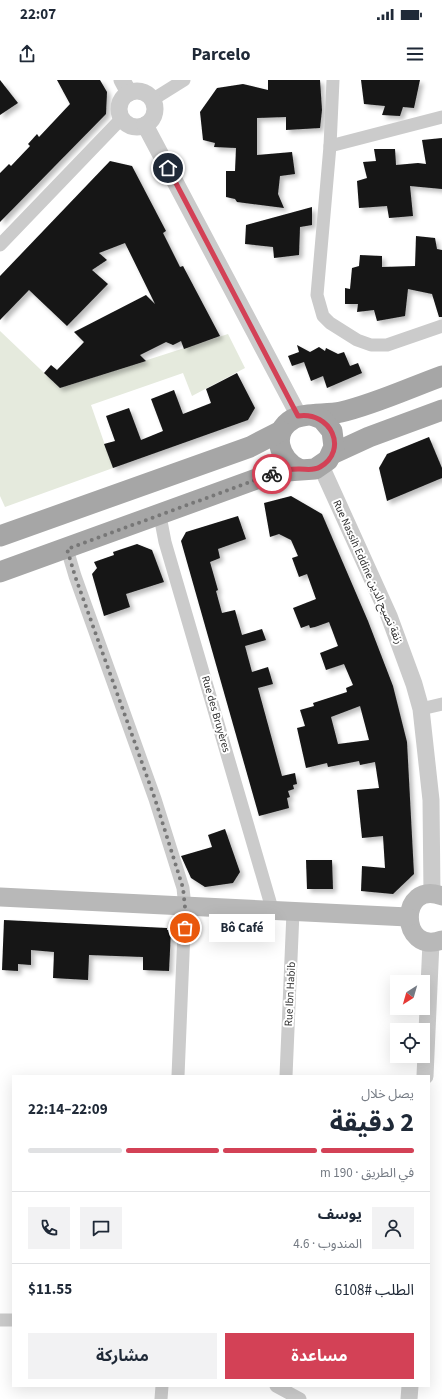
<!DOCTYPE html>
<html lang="ar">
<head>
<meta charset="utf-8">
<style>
	body { margin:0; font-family:"Source Sans 3","Noto Sans Arabic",sans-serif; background:#f2f2f3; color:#1f2937; direction:rtl; height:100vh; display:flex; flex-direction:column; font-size:15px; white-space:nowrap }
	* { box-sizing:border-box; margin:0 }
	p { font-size:13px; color:#747a83 }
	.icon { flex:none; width:22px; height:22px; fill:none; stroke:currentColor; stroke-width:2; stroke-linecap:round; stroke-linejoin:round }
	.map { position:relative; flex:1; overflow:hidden; direction:ltr }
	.side { position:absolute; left:12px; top:995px; width:418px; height:312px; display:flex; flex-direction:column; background:#fff; border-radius:0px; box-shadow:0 4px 16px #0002; direction:rtl }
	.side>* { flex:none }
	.needle { width:26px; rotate:217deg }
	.tools { position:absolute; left:390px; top:895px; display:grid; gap:8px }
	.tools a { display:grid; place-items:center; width:40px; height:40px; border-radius:0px; background:#fff; box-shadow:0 4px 16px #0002; font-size:20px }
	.pin { position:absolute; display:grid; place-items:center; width:34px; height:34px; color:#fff; margin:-17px; border:2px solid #fff; border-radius:50%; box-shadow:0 1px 4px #0007 }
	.courier { position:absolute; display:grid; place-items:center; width:40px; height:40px; margin:-20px; border:3px solid #d34156; border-radius:50%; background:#fff; color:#222; box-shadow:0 1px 5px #0007 }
	.bubble { position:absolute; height:28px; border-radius:0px; background:#fff; box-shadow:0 4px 16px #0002; font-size:13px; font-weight:700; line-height:28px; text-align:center; direction:rtl }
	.summary em { font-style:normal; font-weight:700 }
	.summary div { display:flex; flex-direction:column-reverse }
	.summary { display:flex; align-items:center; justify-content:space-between; height:68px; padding:0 16px }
	h1 { font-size:26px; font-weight:700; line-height:30px }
	.bar { display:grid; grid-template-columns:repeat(4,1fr); gap:6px 4px; align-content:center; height:48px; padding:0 16px }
	.bar i { height:5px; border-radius:3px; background:#e0e1e3 }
	.bar .active { background:#d34156 }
	.bar p { grid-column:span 4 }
	.line { display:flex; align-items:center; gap:10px; padding:0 16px; border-top:1px solid #e0e1e3 }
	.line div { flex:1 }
	.round { display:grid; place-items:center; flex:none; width:42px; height:42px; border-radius:0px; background:#f2f2f3 }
	.cta { display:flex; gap:8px; margin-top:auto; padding:8px 16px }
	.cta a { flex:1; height:46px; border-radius:0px; background:#d34156; color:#fff; font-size:16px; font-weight:700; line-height:46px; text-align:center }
	.cta a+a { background:#f2f2f3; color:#1f2937 }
	.status { display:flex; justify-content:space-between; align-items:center; height:28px; padding:0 20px; background:#fff; direction:ltr }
	.status svg { height:11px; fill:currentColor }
	header { display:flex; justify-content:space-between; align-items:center; height:52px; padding:0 16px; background:#fff; font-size:18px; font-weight:700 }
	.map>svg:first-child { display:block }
	.green { fill:#e5eadd }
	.building { fill:#151515; fill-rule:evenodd; filter:url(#shadow) }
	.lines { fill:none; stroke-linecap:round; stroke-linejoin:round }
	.minor { stroke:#cbcbcb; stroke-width:13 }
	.tertiary { stroke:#cbcbcb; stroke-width:17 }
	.secondary { stroke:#b8b8b8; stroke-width:19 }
	.primary { stroke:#a6a6a6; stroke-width:21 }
	.done { stroke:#777; stroke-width:4; stroke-dasharray:0 7.2 }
	.route { stroke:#d34156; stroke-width:5 }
	.labels { text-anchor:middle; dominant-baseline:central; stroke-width:4; stroke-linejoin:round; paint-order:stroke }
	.street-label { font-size:11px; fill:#2e2e2e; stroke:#fff }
</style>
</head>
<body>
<div class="status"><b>22:07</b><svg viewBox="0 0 49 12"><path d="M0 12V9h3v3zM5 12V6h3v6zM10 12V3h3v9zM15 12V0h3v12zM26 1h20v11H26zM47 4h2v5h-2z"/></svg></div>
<header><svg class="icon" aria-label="menu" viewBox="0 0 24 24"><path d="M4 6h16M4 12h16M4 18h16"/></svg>Parcelo<svg class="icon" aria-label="share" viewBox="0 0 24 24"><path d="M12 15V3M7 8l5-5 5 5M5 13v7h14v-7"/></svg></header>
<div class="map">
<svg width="442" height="1319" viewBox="0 0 442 1319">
	<defs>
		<filter id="shadow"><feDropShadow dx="3.5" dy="3.5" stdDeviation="2" flood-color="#0004"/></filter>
	</defs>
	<rect width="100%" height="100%" fill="#fff"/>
	<path class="green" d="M0,251L60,308L228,254L245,288L192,316L183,293L91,325L113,388L5,427L0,416Z"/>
	<g class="building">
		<path d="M0,0L18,23L0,35Z"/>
		<path d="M57,0H100L107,12L106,34L0,142V93L9,84L11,86L30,66L28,64L37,54L39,57L70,24Z"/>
		<path d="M268,0H320L322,30L320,48L286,50V37L257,38V75L292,72L295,94L280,96L278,114L284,128L237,122L235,119L226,117V91H235L236,68L214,67L215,63L203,60L200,32L217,8L243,4L268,10Z"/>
		<path d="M361,0H420L414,28L403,27L400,36L382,35L385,26L364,24Z"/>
		<path d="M442,58V109L410,106L413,136L389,138L387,126L359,128L357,101L367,98L363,82L376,81L374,69H395L396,85L418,83L426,84L422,60Z"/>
		<path d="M110,81L132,86L166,151L163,153L180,187L183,186L220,256L184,269L181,261L173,265L166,262L140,275L146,281L60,308L44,293L51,285L57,290L84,262L74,252L146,215L155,224L125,163L99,173L107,180L92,190L108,204L67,246L29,210L0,240V196Z"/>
		<path d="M312,127V145L300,147L299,175L274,178L273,167L245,164L246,145Z"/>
		<path d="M416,156L435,158L437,169L442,170V237H439L432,214L408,209L405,236L377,241L374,230L357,232L358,224H345V208L350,209L352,188L359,186L360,175L382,176V187L415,186Z"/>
		<path d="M297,265L310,272L319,267L325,271L326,268L338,274L344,272L350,286L358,283L362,293L327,308L323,296L311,301L304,282L292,286L288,276L299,272Z"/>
		<path d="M237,293L255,328L248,340L113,388L104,364L115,361L106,336L129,328L141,360L163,351L151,319L174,310L183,334L211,323L206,309Z"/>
		<path d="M429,357L442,388V398L387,421L379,388L387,374Z"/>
		<path d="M291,416L322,434L368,541L393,606L407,662L414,794L393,814L361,811L362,786L385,788L383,756L362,758L357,710L379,708L375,682L360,685L359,681L328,687L327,683L306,688L297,648L305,646L300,630L314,626L313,623L347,612L346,608L353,605L344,584L326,590L320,573L338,566L329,542L315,547L310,548L309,545L301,548L293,528L316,519L307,494L299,497L292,478L298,476L291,460L279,454L270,457L264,423ZM360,626L369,660L338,664L331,637Z"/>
		<path d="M238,436L246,459L218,469L220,478L210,482L218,510L216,511L222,533L235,530L242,555L262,549L266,560L245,566L252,592L268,587L273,604L258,608L282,696L295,693L297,704L293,705L294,709L288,711L290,717L287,718L289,728L259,736L181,461L186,452Z"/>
		<path d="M137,464L152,470L164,502L126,514L130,527L104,536L92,494L97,488L94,482L114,475L113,472Z"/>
		<path d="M225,749L240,792L233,803L205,807L191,798L181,776L212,767L208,755Z"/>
		<path d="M306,780H332L333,809H307Z"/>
		<path d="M4,840L167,848V850H171L169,891L143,890V877L89,875L88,900L53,898L54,872L31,870V885L18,884V891L2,890Z"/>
	</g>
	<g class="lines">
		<g class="minor">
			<path d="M333,0L330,66L317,215L323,236L330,243L357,260L371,265H387L442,246"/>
			<path d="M152,20L184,0"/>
			<path d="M330,66L442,37"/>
			<path d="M0,165L122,38"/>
			<path d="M160,436L165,462L273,832"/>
			<path d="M67,469L75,496L155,719L183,808L185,827L178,996"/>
			<path d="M421,629L442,624"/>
			<path d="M286,996L293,832"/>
			<path d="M0,1240H13"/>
			<path d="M276,1306L300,1319"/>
			<path d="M161,1319L162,1306"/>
		</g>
		<g class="tertiary">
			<path d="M122,0L129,13"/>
			<circle cx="137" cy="29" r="18"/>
			<path d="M145,45L299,336"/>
			<path d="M321,386L389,536L414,604L421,629L431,720L432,814"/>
			<path d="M425,996L431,862"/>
			<path d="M409,1319L410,1306"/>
		</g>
		<g class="secondary">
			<path d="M442,816C398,799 399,876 442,860"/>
			<path d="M0,817L408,837"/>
		</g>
		<g class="primary">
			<path d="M332,374L369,357L442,330"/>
			<path d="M299,389C279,380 270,352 293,339C303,333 327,335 341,332C375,324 409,308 442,296"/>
			<path d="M0,456L250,367L281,351"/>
			<path d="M0,492L262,397L287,391L315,389L328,380L334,367L332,351L322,339L314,336"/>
		</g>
	</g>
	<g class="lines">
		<path class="done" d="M185,848V827L183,808L155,719L75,496L67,469L272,394"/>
		<path class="route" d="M168,88L298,336C331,331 349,370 320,387C313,391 307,389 299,389C290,389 280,391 272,394"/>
	</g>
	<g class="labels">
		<g class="street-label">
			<text transform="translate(368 492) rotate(66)">Rue Nassih Eddine زنقة نصيح الدين</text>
			<text transform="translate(216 634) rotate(74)">Rue des Bruyères</text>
			<text transform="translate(290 914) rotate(-87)">Rue Ibn Habib</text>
		</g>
	</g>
</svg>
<div class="tools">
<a><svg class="needle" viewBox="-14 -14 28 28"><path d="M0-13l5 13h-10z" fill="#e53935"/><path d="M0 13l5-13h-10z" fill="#747a83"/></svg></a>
<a><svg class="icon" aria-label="locate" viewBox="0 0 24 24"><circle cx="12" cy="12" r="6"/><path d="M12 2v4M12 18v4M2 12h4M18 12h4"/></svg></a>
</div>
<div class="pin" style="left:185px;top:848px;background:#ea580c"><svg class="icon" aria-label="bag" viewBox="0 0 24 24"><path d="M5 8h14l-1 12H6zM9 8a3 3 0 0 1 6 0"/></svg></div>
<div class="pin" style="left:168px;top:88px;background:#1f2937"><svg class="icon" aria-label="home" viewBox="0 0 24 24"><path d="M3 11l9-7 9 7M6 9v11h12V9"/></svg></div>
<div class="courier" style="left:272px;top:394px"><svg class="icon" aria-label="bike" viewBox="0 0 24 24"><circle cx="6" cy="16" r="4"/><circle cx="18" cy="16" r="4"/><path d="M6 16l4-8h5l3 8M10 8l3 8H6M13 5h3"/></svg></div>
<div class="bubble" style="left:209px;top:834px;width:66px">Bô Café</div>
<section class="side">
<div class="summary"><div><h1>2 دقيقة</h1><p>يصل خلال</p></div><em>22:09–22:14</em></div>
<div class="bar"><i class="active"></i><i class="active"></i><i class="active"></i><i></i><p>في الطريق · 190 m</p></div>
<div class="line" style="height:72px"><a class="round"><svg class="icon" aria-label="person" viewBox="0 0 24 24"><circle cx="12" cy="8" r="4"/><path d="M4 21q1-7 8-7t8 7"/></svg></a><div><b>يوسف</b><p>المندوب · 4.6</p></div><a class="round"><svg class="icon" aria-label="chat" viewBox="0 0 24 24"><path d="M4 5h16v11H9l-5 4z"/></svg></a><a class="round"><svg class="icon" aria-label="phone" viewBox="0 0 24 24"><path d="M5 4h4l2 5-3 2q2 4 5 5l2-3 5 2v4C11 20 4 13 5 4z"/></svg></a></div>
<div class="line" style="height:52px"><div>الطلب #6108</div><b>$11.55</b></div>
<div class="cta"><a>مساعدة</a><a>مشاركة</a></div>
</section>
</div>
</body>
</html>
